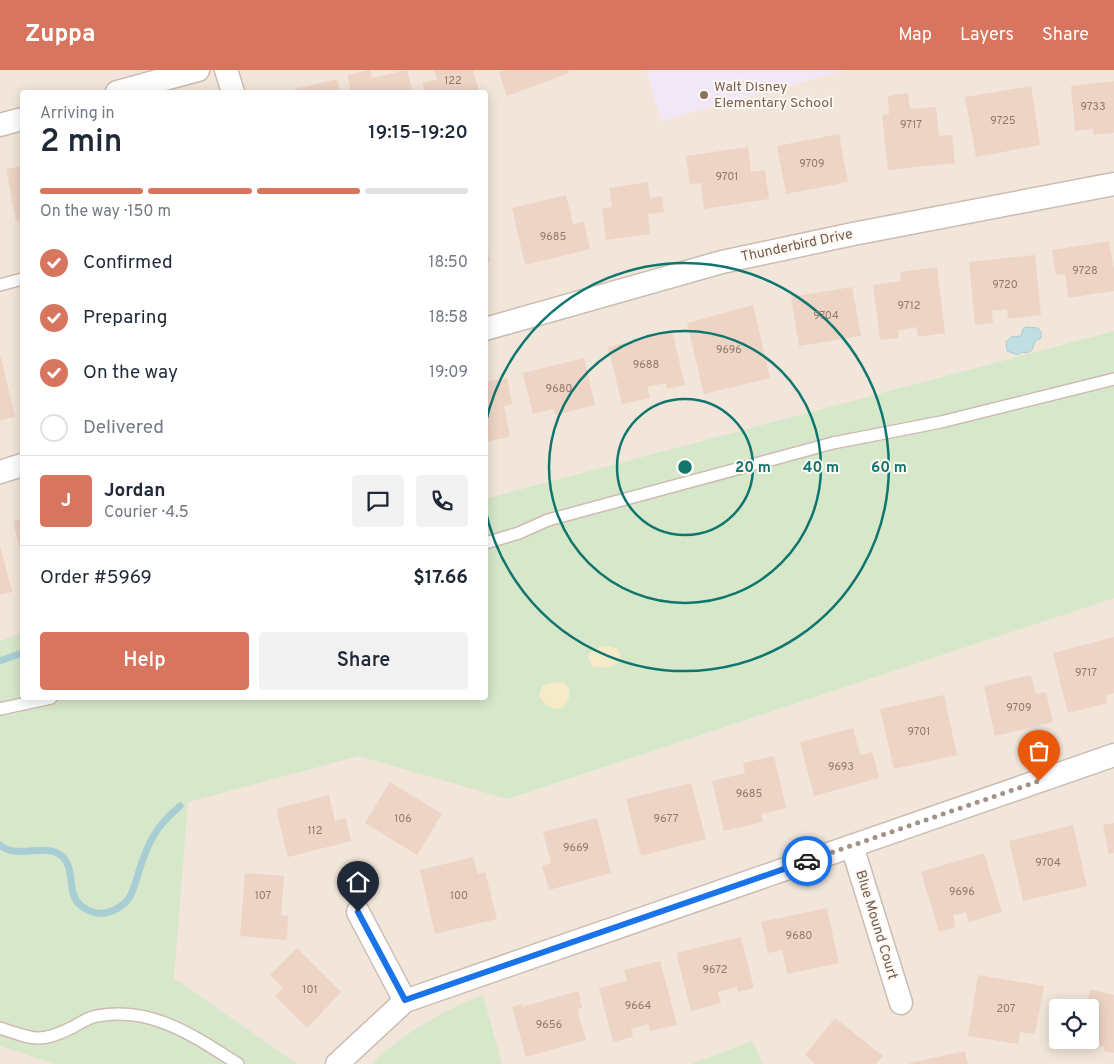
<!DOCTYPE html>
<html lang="en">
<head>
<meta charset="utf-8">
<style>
	body { margin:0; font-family:Overpass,sans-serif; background:#f2f2f3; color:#1f2937; height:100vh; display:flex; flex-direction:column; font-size:19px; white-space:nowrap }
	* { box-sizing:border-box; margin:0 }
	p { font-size:16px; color:#747a83 }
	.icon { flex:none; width:28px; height:28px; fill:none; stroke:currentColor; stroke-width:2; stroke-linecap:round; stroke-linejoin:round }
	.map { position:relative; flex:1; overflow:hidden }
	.drawer { position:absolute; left:20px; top:20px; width:468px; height:610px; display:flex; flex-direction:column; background:#fff; border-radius:5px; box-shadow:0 2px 12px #0003 }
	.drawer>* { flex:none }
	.fabs { position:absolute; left:1049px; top:929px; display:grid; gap:10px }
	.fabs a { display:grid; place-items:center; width:50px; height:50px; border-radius:5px; background:#fff; box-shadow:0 2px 12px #0003; font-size:25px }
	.pin { position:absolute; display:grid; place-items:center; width:42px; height:42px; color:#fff; margin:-51px -21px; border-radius:50% 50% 50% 0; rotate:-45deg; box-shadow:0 0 5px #0007 }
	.pin .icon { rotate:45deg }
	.courier { position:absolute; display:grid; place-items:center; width:50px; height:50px; margin:-25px; border:4px solid #1a73e8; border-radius:50%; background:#fff; color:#222; box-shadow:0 1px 6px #0007 }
	.headline em { font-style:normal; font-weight:600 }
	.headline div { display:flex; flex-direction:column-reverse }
	.headline { display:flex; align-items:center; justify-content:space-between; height:85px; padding:0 20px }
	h1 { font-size:32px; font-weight:600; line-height:38px }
	.bar { display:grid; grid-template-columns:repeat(4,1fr); gap:8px 5px; align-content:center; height:60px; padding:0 20px }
	.bar i { height:6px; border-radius:4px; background:#e0e1e3 }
	.bar .current { background:#d7755e }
	.bar p { grid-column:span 4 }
	.line { display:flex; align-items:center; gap:12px; padding:0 20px; border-top:1px solid #e0e1e3 }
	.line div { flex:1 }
	.round { display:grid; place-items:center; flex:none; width:52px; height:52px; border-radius:5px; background:#f2f2f3 }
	ol { padding:0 20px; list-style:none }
	li { display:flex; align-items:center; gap:15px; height:55px }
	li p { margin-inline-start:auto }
	li .icon { padding:5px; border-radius:50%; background:#d7755e; color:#fff; stroke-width:4 }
	li:last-child { color:#747a83 }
	li i { width:28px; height:28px; border:2px solid #e0e1e3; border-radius:50% }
	.cta { display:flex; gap:10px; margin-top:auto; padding:10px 20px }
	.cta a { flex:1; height:58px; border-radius:5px; background:#d7755e; color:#fff; font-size:20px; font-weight:600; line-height:58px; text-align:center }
	.cta a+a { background:#f2f2f3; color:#1f2937 }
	header { display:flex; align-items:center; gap:30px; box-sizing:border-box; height:70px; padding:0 25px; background:#d7755e; color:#fff }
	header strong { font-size:24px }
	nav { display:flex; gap:28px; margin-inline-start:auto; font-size:18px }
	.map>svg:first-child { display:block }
	.residential { fill:#f2e6da; fill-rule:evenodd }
	.education { fill:#f1e7f7 }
	.green { fill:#d7e7ca }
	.sand { fill:#f6ebc9 }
	.water { fill:#c1dfe3; stroke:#a8ced3 }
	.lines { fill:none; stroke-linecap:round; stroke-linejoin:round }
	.stream { stroke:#a8ced3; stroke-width:7 }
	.building { fill:#edd4c5 }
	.lane-casing { stroke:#ccbcb1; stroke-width:14 }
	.street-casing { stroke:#ccbcb1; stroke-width:25 }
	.lane { stroke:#fff; stroke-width:11 }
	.street { stroke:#fff; stroke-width:22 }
	.done { stroke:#a39186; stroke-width:5; stroke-dasharray:0 9 }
	.route { stroke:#1a73e8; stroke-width:6 }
	.ring { fill:none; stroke:#0f766e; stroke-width:2.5 }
	.education-dot { fill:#8d6e63; stroke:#fdf8f1; stroke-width:2 }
	.labels { text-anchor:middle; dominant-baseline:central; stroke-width:4; stroke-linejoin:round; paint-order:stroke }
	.number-label { font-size:11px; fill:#927a6d }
	.education-label { font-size:14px; fill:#785e54; stroke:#fdf8f1; text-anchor:start }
	.street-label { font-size:14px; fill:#735c50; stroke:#fdf8f1 }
	.centre { fill:#0f766e; stroke:#fdf8f1; stroke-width:2.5 }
	.ring-label { font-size:15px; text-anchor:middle; font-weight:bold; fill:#0f766e; stroke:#fdf8f1; stroke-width:4; stroke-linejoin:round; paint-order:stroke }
</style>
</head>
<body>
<header>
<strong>Zuppa</strong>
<nav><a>Map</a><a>Layers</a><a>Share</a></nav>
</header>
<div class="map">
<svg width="1114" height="994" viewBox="0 0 1114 994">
	<rect width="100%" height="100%" fill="#fbf4eb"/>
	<path class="residential" d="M0,0H647L661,51L845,0H1114V994H0ZM22,22H485V628H22ZM1058,938H1090V970H1058Z"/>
	<path class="education" d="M647,0H845L661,51Z"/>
	<g class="green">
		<path d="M1114,261V528L507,729L359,686L188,732L174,908L297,994H55L0,976V571L22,563V628H485V429Z"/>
		<path d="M483,925L502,994H373C397,966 448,938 483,925Z"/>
		<path d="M752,971L763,994H691Z"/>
	</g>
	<g class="sand">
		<path d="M609,576L618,579L621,586V590C614,598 602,599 592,596L588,587L590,582L601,577Z"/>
		<path d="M553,612L564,613C573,621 570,631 562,638C552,641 544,634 539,626L542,616Z"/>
	</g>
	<path class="water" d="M1026,257L1038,258L1041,262V268L1035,271L1032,280L1027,283L1022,282L1018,285L1007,281L1006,272L1011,267L1021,266L1023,259Z"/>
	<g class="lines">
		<g class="stream">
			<path d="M0,591L22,583"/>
			<path d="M0,775C17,790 45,772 62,786C76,799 66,822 80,835C86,840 97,845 105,843C135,836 133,816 142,792C145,784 148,775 153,767C160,754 169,746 180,736"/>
		</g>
	</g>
	<g class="building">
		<path d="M370,0L372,8L407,0L413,22H351L347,5Z"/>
		<path d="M434,0H473L479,22H425L422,13L437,9Z"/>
		<path d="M505,0H567L569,3L507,26L499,2Z"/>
		<path d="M337,9L340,22H283Z"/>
		<path d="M1114,11V63L1093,65V59L1075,61L1071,16Z"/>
		<path d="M1031,16L1040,75L976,87L965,27Z"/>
		<path d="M908,23L910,39L936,37L939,66L952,65L955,93L888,100L882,45L889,44L888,26Z"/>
		<path d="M839,64L848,112L786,124L777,76Z"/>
		<path d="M748,77L751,102L765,100L769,129L704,139L701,113L690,114L686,86Z"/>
		<path d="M22,96V150L16,151L6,99Z"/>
		<path d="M648,112L650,128L662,126L664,142L648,144L650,164L606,170L602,138L612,137L609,118Z"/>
		<path d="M566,125L573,154L584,152L590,179L525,195L512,138Z"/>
		<path d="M1109,171L1114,199V221L1068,228L1065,204L1056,205L1052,180Z"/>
		<path d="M485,172L490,191L485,193Z"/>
		<path d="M1035,185L1041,245L1008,249L1007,239L992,241L993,253L975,255L969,192Z"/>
		<path d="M937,197L945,263L918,267L916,257L898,260L899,268L880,270L873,215L901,211L900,202Z"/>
		<path d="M852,217L861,266L799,276L791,227Z"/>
		<path d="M753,235L770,308L704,324L687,253Z"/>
		<path d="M672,261L685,315L667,319L666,313L647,317L650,328L622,334L608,277Z"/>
		<path d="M1,287L15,347L0,350V288Z"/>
		<path d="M584,288L595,335L555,345L553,339L533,344L523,303Z"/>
		<path d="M507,308L512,334L504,336L510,367L485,372V312Z"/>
		<path d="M22,449V488L13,451Z"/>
		<path d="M0,475L12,522L0,525Z"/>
		<path d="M1114,567V623L1106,625L1108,633L1068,643L1053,583Z"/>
		<path d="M1031,605L1036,624L1046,622L1053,652L995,666L984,616Z"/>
		<path d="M944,625L957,685L894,699L880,639Z"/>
		<path d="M853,658L860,685L872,682L879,708L814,726L800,672Z"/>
		<path d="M774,686L786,738L761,744L763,752L724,761L712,711L745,703L743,693Z"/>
		<path d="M390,712L442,744L417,785L365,753Z"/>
		<path d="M691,713L706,769L641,786L626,729Z"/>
		<path d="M329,725L335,751L346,748L351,771L288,787L276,739Z"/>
		<path d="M597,748L611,803L549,820L542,796L551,793L543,762Z"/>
		<path d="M1114,753V783L1109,784L1103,755Z"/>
		<path d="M1073,755L1087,816L1023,831L1009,771Z"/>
		<path d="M984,783L1002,842L969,852L966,842L953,845L956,857L939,862L921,802Z"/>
		<path d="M473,787L478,804L485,802L497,849L435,864L420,800Z"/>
		<path d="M245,803L284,806L281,845L288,846L287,870L240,866Z"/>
		<path d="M827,838L839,893L787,904L782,880L768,883L761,852Z"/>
		<path d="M741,867L754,918L738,922L737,917L718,922L721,933L691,941L676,883Z"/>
		<path d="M297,878L341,922L307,958L275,926L283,918L270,905Z"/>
		<path d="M660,891L677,955L650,961L648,954L631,959L633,967L613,972L599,918L627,911L624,900Z"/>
		<path d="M978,905L1044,916L1035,964L1020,962L1018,974L968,966Z"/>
		<path d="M1090,919L1114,925V983L1104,981V977L1077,971L1090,970V938H1086Z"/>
		<path d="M578,921L582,938L577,939L586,970L526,987L512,937L522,934V937Z"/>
		<path d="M835,948L883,986L876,994H815L805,985Z"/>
		<path d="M965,981L968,994H910V993Z"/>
	</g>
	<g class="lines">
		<g class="lane-casing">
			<g id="lane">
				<path d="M0,215L22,209"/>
				<path d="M485,473L519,463L548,450L833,373L941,352L1114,309"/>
				<path d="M0,639L51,628"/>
				<path d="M0,958C33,969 40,974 73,957C80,953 89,947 97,946C152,936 194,966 238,994"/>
			</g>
		</g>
		<g class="street-casing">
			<g id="street">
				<path d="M226,0L233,22"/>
				<path d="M117,22L198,0"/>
				<path d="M0,55L22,49"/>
				<path d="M485,259L722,192L853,164L1114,114"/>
				<path d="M0,402L22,395"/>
				<path d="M852,776L901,933"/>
				<path d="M358,842L405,931"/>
				<path d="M337,994L405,931L1114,685"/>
			</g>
		</g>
		<use href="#lane" class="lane"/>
		<use href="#street" class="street"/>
	</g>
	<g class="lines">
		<path class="done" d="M807,791L1039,711"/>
		<path class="route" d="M358,842L405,930L807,791"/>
	</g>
	<g class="ring">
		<circle cx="685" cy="397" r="68"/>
		<circle cx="685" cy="397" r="136"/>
		<path d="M485 356A204 204 0 1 1 485 438"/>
	</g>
	<circle class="education-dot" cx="704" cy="25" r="5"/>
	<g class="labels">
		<g class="number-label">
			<text x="453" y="11">122</text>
			<text x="1093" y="37">9733</text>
			<text x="1003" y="51">9725</text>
			<text x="911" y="55">9717</text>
			<text x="812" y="94">9709</text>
			<text x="727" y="107">9701</text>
			<text x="553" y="167">9685</text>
			<text x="1085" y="201">9728</text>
			<text x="1005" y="215">9720</text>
			<text x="909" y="236">9712</text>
			<text x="826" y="246">9704</text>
			<text x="729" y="280">9696</text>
			<text x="646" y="295">9688</text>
			<text x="559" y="319">9680</text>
			<text x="1086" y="603">9717</text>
			<text x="1019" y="638">9709</text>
			<text x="919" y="662">9701</text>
			<text x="841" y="697">9693</text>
			<text x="749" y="724">9685</text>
			<text x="403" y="749">106</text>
			<text x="666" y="749">9677</text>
			<text x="315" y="761">112</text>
			<text x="576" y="778">9669</text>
			<text x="1048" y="793">9704</text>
			<text x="962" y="822">9696</text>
			<text x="263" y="826">107</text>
			<text x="459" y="826">100</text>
			<text x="799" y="866">9680</text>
			<text x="715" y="900">9672</text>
			<text x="310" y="920">101</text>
			<text x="638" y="936">9664</text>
			<text x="1006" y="939">207</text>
			<text x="549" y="955">9656</text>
		</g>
		<g class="education-label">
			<text x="714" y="17">Walt Disney<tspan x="714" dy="16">Elementary School</tspan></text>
		</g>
		<g class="street-label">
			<text transform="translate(797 176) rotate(-12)">Thunderbird Drive</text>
			<text transform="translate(876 855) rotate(73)">Blue Mound Court</text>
		</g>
	</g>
	<circle cx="685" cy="397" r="8" class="centre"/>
	<g class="ring-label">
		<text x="753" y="402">20 m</text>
		<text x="821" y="402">40 m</text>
		<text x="889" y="402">60 m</text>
	</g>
</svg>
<div class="fabs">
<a><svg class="icon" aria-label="locate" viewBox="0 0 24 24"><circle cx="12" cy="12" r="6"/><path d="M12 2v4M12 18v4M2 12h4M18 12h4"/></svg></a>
</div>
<div class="pin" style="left:1039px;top:711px;background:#ea580c"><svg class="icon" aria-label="bag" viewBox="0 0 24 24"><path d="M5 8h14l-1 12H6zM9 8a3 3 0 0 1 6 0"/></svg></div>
<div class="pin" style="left:358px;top:842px;background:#1f2937"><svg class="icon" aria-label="home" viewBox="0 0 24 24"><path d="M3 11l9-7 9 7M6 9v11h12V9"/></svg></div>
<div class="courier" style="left:807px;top:791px"><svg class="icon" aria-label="car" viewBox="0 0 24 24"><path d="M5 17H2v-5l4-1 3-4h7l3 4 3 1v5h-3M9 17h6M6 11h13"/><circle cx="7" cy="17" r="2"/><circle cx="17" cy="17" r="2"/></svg></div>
<section class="drawer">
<div class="headline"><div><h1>2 min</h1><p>Arriving in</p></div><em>19:15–19:20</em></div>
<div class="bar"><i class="current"></i><i class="current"></i><i class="current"></i><i></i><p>On the way · 150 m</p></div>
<ol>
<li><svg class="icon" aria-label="check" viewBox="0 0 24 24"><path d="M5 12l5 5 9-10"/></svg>Confirmed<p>18:50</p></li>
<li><svg class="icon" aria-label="check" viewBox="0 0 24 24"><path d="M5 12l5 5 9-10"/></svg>Preparing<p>18:58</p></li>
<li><svg class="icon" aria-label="check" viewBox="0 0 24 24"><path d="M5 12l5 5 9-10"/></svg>On the way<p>19:09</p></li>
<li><i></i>Delivered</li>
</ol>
<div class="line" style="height:90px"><b class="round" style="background:#d7755e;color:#fff">J</b><div><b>Jordan</b><p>Courier · 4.5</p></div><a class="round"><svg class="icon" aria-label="chat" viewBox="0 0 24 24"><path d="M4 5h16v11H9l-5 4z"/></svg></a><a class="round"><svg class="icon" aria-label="phone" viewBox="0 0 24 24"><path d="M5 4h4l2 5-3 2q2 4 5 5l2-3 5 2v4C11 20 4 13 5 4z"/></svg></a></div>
<div class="line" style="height:65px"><div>Order #5969</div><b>$17.66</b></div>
<div class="cta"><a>Help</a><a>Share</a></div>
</section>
</div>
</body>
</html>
